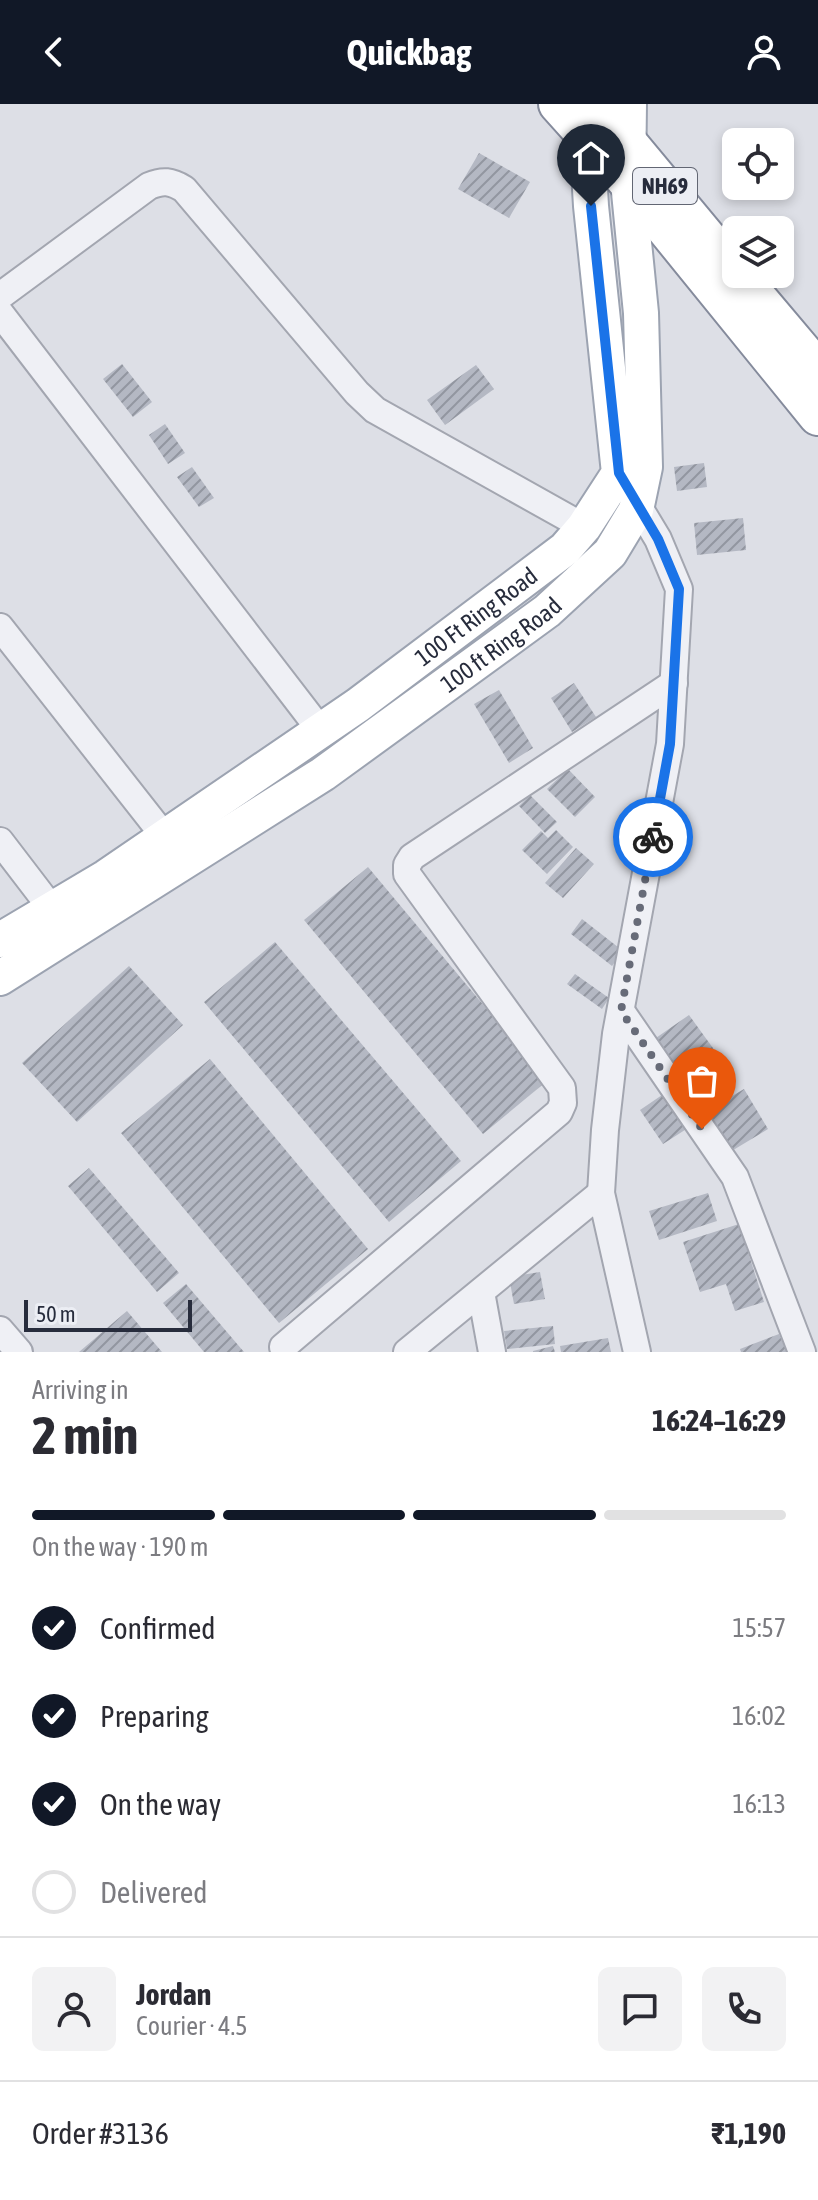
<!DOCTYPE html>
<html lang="en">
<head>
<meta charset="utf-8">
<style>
	body { margin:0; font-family:"Asap Condensed",sans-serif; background:#f2f2f3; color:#2b2b33; height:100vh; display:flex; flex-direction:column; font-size:30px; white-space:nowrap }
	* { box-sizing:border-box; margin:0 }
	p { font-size:26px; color:#7c7c81 }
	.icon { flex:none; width:44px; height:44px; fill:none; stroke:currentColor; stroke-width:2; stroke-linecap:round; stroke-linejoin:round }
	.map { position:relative; height:1248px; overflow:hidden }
	.panel { display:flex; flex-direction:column; background:#fff; flex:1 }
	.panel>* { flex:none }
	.buttons { position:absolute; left:722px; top:24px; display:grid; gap:16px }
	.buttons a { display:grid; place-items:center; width:72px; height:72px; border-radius:12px; background:#fff; box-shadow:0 4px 12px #0003; font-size:40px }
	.scale { position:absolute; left:24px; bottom:20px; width:168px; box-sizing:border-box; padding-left:8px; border:4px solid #272c3c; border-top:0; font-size:22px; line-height:28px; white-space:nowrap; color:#272c3c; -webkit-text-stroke:6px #eceef4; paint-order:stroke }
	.pin { position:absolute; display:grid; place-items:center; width:68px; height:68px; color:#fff; margin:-82px -34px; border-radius:50% 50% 50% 0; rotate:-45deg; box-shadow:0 0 8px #0007 }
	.pin .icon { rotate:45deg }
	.courier { position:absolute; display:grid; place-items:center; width:80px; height:80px; margin:-40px; border:6px solid #1a73e8; border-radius:50%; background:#fff; color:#222; box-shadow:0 2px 10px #0007 }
	.head em { font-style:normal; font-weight:700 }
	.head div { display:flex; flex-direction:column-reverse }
	.head { display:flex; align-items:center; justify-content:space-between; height:136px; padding:0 32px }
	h1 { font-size:52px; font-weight:700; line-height:60px }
	.bar { display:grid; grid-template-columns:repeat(4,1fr); gap:12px 8px; align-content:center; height:96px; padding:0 32px }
	.bar i { height:10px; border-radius:6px; background:#e1e1e2 }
	.bar .selected { background:#111827 }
	.bar p { grid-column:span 4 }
	.line { display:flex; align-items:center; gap:20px; padding:0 32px; border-top:2px solid #e1e1e2 }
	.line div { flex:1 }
	.round { display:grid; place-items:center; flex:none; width:84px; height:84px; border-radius:12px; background:#f2f2f3 }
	ol { padding:0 32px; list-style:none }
	li { display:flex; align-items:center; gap:24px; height:88px }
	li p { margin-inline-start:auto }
	li .icon { padding:8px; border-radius:50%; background:#111827; color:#fff; stroke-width:4 }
	li:last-child { color:#7c7c81 }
	li i { width:44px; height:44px; border:4px solid #e1e1e2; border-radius:50% }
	header { display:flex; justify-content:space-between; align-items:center; height:104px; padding:0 32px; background:#111827; color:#fff; font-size:36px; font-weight:700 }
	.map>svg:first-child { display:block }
	.building { fill:url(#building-hatch) }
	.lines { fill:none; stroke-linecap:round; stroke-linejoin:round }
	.minor-casing { stroke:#a3a6b0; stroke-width:30 }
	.major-casing { stroke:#9ca3b1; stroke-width:38 }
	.highway-casing { stroke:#858b9c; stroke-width:42 }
	.minor { stroke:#eff0f5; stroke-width:26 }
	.major { stroke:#fff; stroke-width:34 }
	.highway { stroke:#fff; stroke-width:38 }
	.done { stroke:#676b78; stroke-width:8; stroke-dasharray:0 14.4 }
	.route { stroke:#1a73e8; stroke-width:10 }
	.labels { text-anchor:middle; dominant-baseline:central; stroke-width:8; stroke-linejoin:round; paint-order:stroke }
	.shield { fill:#eceef4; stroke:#626673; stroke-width:2 }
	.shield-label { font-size:22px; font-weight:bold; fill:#272c3c }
	.street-label { font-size:24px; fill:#272c3c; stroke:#eceef4 }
</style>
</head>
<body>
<header><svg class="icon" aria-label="back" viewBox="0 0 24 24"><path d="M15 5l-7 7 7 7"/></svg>Quickbag<svg class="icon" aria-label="person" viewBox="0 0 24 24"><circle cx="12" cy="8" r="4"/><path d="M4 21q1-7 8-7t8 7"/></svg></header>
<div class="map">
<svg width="818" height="1248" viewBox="0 0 818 1248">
	<defs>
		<pattern id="building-hatch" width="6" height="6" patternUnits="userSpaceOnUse" patternTransform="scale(2)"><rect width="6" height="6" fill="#b4b8c3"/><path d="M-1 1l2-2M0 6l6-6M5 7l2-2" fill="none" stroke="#9296a0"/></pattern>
	</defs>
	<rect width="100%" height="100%" fill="#dddfe6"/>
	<g class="building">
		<path d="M479,49L530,78L509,114L458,85Z"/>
		<path d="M122,260L152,298L133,313L103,275Z"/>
		<path d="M476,261L494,285L445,321L427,296Z"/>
		<path d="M165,320L185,349L168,360L149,331Z"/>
		<path d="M704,359L707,383L677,387L674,363Z"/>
		<path d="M192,363L214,394L199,403L177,373Z"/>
		<path d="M743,414L746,446L697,451L694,419Z"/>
		<path d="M574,579L596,613L572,628L551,594Z"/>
		<path d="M499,586L533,644L509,659L474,600Z"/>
		<path d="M568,665L595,693L575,713L547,685Z"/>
		<path d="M530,691L557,718L545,729L519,702Z"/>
		<path d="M556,726L573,743L547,770L522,746L541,727L548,734Z"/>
		<path d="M576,744L594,760L563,794L545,779Z"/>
		<path d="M368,763L547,977L483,1030L304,816Z"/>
		<path d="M582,815L623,847L612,862L571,830Z"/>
		<path d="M275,838L461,1057L389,1118L204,898Z"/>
		<path d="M129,862L183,921L77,1018L22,959Z"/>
		<path d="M575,870L609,894L602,905L567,880Z"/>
		<path d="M689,911L718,951L682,977L653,936Z"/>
		<path d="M210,955L368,1145L279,1219L121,1029Z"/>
		<path d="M744,985L768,1025L730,1048L705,1008Z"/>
		<path d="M665,989L688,1024L663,1040L640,1006Z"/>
		<path d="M89,1064L179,1169L157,1188L68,1082Z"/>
		<path d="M708,1089L717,1117L659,1136L649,1107Z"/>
		<path d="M739,1120L764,1198L735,1207L726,1180L700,1188L683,1138Z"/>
		<path d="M540,1168L545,1195L514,1200L509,1173Z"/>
		<path d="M186,1180L244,1248H204L163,1199Z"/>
		<path d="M127,1207L162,1248H79Z"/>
		<path d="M553,1222L555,1240L507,1245L504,1227Z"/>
		<path d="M779,1230L787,1248H741L740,1245Z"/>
		<path d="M608,1234L611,1248H561L560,1242Z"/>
		<path d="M553,1242L555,1248H533V1247Z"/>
	</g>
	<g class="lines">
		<g class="minor-casing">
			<g id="minor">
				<path d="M0,192L149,82C163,76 171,77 184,85L357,289L375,306L584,423"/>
				<path d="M0,209L321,627"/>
				<path d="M631,390L658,435L679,485L670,640L616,930L605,1026L601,1089L637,1248"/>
				<path d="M0,523L165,733"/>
				<path d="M0,737L52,805"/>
				<path d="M621,907L735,1073L802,1248"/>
				<path d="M481,1188L492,1248"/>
				<path d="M0,1226L19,1248"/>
				<path d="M283,1243L559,1008L563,999L562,984L407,770V761L412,753L674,579"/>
				<path d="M407,1248L601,1089"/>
			</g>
		</g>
		<g class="major-casing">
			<g id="major">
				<path id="s1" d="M0,836L106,773L358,601L565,445L584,423L619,369L591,102L587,34L590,16"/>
				<path id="s2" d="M0,874L323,670L547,507L610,449L636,406L645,363L641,209L628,78L629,0"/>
			</g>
		</g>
		<g class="highway-casing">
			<g id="highway">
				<path d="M558,0L628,78L818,312"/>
				<path d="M588,0L627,38L736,169"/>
				<path d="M737,170L818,266"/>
			</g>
		</g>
		<use href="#minor" class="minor"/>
		<use href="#major" class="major"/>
		<use href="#highway" class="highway"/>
	</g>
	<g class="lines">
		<path class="done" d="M653,733L621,907L702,1025"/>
		<path class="route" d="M591,102L619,369L658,435L679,485L670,640L653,733"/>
	</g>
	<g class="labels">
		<rect class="shield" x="633" y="64" width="64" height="36" rx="6"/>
		<g class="shield-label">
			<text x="665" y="82">NH69</text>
		</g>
		<g class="street-label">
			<text stroke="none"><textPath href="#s1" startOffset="576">100 Ft Ring Road</textPath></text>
			<text stroke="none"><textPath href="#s2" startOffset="602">100 ft Ring Road</textPath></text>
		</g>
	</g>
</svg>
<div class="buttons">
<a><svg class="icon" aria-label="locate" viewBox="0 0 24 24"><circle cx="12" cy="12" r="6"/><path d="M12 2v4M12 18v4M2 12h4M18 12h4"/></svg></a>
<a><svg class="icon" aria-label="layers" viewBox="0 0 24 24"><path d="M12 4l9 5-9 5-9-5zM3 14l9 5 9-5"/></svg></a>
</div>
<div class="scale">50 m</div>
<div class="pin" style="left:702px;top:1025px;background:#ea580c"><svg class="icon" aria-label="bag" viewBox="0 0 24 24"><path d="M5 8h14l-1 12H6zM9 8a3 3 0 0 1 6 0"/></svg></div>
<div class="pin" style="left:591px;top:102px;background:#1f2937"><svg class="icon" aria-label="home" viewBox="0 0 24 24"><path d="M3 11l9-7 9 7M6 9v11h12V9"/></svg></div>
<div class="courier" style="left:653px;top:733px"><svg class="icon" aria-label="bike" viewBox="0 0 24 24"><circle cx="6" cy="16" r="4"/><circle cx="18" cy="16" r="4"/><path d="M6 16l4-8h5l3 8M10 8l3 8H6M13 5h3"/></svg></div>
</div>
<section class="panel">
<div class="head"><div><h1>2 min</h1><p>Arriving in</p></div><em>16:24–16:29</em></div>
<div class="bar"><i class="selected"></i><i class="selected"></i><i class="selected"></i><i></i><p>On the way · 190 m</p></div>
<ol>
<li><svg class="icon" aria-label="check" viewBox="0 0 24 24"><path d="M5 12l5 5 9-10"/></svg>Confirmed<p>15:57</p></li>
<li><svg class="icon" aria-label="check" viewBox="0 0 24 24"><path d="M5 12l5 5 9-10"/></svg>Preparing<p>16:02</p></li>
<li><svg class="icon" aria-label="check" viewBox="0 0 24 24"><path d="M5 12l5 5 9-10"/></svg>On the way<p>16:13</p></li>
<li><i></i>Delivered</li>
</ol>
<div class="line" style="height:144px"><a class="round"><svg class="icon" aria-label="person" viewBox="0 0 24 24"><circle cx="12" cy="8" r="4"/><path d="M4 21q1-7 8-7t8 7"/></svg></a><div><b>Jordan</b><p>Courier · 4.5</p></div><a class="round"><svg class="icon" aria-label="chat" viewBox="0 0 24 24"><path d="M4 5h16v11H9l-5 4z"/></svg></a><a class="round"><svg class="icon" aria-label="phone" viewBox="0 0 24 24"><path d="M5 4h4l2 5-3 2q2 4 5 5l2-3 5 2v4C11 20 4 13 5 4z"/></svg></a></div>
<div class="line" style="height:104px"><div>Order #3136</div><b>₹1,190</b></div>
</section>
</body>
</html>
